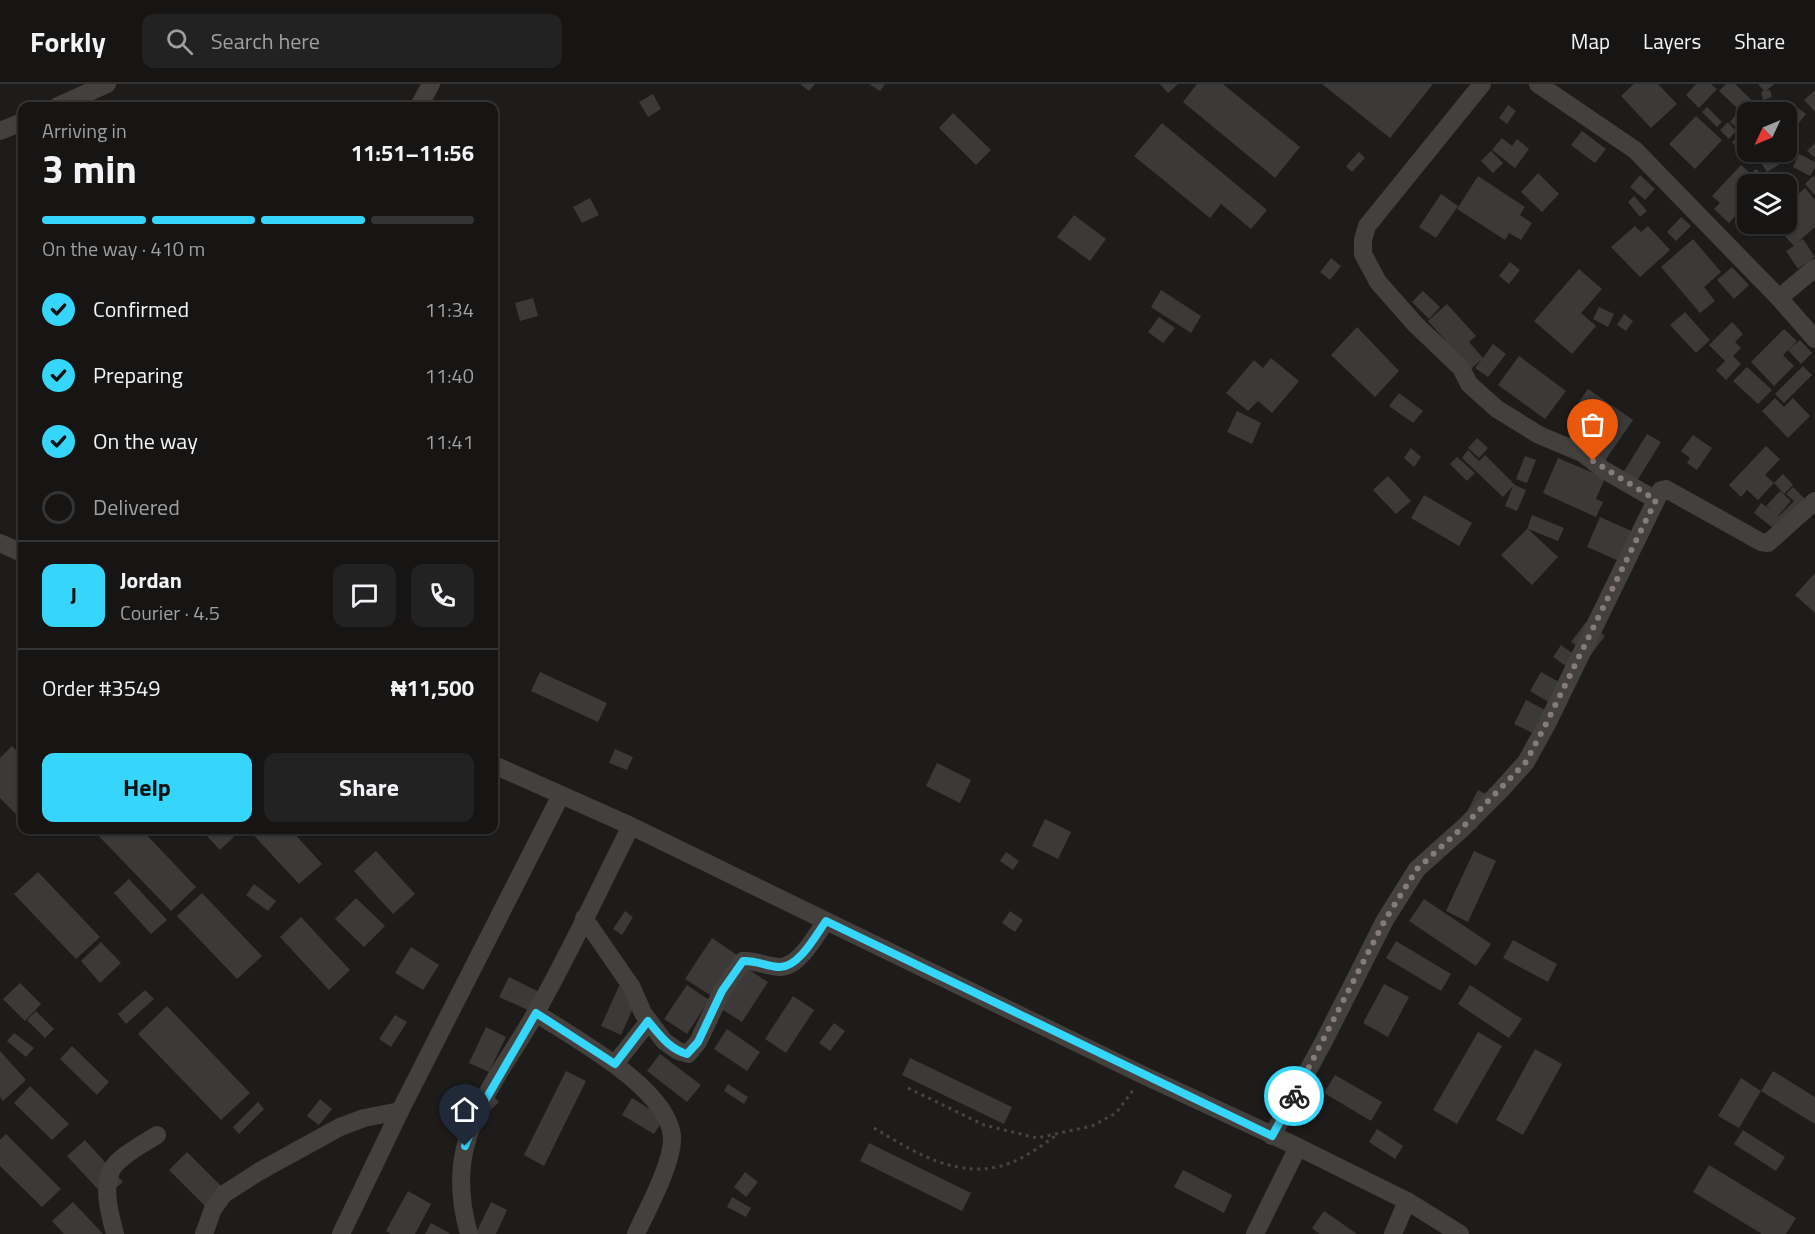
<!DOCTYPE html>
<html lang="en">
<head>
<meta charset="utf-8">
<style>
	body { margin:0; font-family:"Titillium Web",sans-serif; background:#232222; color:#f1f3f6; height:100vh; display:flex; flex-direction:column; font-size:22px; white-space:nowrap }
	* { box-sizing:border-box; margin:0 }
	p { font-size:20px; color:#9e9fa0 }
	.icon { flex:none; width:33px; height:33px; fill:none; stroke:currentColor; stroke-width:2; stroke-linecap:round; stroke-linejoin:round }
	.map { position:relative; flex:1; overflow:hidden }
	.details { position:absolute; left:18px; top:18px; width:480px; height:732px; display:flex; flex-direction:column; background:#161514; border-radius:12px; box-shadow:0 2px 4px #0004,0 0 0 2px #353434 }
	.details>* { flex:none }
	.needle { width:39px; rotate:226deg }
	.fabs { position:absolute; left:1737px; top:18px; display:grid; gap:12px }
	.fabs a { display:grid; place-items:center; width:60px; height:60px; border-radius:12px; background:#161514; box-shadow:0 2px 4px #0004,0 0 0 2px #353434; font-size:30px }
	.pin { position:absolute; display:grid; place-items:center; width:51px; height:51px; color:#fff; margin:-62px -26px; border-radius:50% 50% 50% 0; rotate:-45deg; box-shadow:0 0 6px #0007 }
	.pin .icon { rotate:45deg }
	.courier { position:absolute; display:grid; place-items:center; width:60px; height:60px; margin:-30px; border:4px solid #36d5fa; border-radius:50%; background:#fff; color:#222; box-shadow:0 2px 8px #0007 }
	.headline em { font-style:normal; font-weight:700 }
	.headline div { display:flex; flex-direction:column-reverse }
	.headline { display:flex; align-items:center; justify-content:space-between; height:102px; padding:0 24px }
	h1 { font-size:39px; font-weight:700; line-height:45px }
	.bar { display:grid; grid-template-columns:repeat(4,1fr); gap:9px 6px; align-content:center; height:72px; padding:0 24px }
	.bar i { height:8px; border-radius:4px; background:#353434 }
	.bar .selected { background:#36d5fa }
	.bar p { grid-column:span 4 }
	.line { display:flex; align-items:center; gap:15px; padding:0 24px; border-top:2px solid #353434 }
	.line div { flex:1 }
	.round { display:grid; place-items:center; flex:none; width:63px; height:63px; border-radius:12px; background:#232222 }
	ol { padding:0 24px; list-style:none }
	li { display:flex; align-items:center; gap:18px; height:66px }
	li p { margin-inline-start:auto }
	li .icon { padding:6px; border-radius:50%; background:#36d5fa; color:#111; stroke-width:4 }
	li:last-child { color:#9e9fa0 }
	li i { width:33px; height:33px; border:3px solid #353434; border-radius:50% }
	.cta { display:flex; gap:12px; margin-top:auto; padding:12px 24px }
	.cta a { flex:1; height:69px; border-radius:12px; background:#36d5fa; color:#111; font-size:24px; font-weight:700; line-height:69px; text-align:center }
	.cta a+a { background:#232222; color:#f1f3f6 }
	header { display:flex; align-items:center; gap:36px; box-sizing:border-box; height:84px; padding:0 30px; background:#161514; border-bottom:2px solid #353434 }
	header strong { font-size:28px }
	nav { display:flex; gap:33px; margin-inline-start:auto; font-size:21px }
	.search { width:420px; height:54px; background:#232222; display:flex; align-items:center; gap:15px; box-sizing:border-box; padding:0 21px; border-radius:12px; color:#9e9fa0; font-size:22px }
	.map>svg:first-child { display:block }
	.building { fill:#3c3a38 }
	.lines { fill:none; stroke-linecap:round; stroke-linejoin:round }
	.path { stroke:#4a4341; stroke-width:3; stroke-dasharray:3 4.5; stroke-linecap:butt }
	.minor { stroke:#44403d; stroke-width:18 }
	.done { stroke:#857c7a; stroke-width:6; stroke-dasharray:0 10.8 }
	.route { stroke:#36d5fa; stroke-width:8 }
</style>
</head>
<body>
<header>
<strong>Forkly</strong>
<div class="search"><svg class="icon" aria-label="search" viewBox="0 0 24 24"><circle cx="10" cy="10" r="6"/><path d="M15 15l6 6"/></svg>Search here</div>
<nav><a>Map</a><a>Layers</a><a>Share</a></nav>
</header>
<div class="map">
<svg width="1815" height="1150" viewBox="0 0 1815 1150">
	<rect width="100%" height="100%" fill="#1d1c1b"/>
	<g class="building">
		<path d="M800,0H815L809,7Z"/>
		<path d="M869,0H885L880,7Z"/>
		<path d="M1160,0H1178L1168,9Z"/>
		<path d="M1197,0H1223L1300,63L1275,94L1183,18Z"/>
		<path d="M1322,0H1433L1390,54Z"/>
		<path d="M1634,0H1658L1677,20L1651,44L1621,12Z"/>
		<path d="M1696,0H1711L1717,5L1699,24L1686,11Z"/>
		<path d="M1726,0H1735L1764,28H1748V34L1719,7Z"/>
		<path d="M1758,0H1774L1766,7L1770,6L1772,13L1763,16L1761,8L1764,7Z"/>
		<path d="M1815,6V28L1804,16Z"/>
		<path d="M653,10L661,25L648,33L639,18Z"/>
		<path d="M1791,19L1806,30L1795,44L1786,37V28H1784Z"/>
		<path d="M1508,21L1516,27L1507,40L1499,34Z"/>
		<path d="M1707,23L1722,38L1717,43L1702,28Z"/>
		<path d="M1738,28L1748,36L1740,46L1730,38Z"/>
		<path d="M953,29L991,66L976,81L939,44Z"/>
		<path d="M1696,32L1722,56L1695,85L1669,60Z"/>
		<path d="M1728,38L1736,47L1729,55L1720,46Z"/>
		<path d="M1162,39L1267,126L1251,145L1221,120L1210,134L1134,72Z"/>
		<path d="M1748,45V68H1763L1750,79L1732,58Z"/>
		<path d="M1582,47L1606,65L1595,79L1571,61Z"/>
		<path d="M1502,54L1512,62L1517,55L1529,65L1515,84L1492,66Z"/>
		<path d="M1815,59V74L1807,67Z"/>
		<path d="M1491,67L1503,79L1493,89L1481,77Z"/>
		<path d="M1359,68L1365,74L1352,88L1346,82Z"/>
		<path d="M1769,68H1783L1788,75L1767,88L1758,74Z"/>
		<path d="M1799,70L1815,78V84L1810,92L1793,83Z"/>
		<path d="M1741,81L1751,90L1756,85L1769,97L1766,100H1748V131L1745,134L1739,128L1729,139L1714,125L1720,119L1712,112Z"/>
		<path d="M1538,89L1559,110L1542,128L1521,108Z"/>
		<path d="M1640,91L1655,105L1645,116L1630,103Z"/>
		<path d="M1478,92L1525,123L1520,131L1532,139L1521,156L1509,149L1505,156L1457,125Z"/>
		<path d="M1813,92L1815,94V111L1805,100Z"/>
		<path d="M1805,104L1815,116V143L1797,159L1803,155L1815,173L1798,185L1786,167L1794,162L1774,140H1786V121Z"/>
		<path d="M1441,110L1458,122L1436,154L1419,143Z"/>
		<path d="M1634,112L1647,127L1640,133L1628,118Z"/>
		<path d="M590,114L599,131L582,139L573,123Z"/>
		<path d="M1074,131L1106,155L1090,177L1057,153Z"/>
		<path d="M1681,133L1691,142L1676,157L1667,148Z"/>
		<path d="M1635,142L1641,148L1648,142L1670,166L1640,193L1611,163Z"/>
		<path d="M1693,155L1721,188L1704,203L1715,217L1700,229L1661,183Z"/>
		<path d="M1331,174L1341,182L1330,196L1320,188Z"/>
		<path d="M1510,178L1520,186L1509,200L1499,192Z"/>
		<path d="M1732,183L1749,201L1734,215L1717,196Z"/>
		<path d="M1579,185L1602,205L1581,229L1596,242L1572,270L1534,237Z"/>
		<path d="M1161,206L1201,232L1191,249L1151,223Z"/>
		<path d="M1423,207L1440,223L1429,235L1412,218Z"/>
		<path d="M533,214L538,232L520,237L515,219Z"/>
		<path d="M1447,220L1476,252L1469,258L1483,274L1493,260L1506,270L1488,293L1475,284L1482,275L1471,285L1428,237Z"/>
		<path d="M1599,223L1614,230L1608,243L1593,235Z"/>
		<path d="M1685,228L1710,256L1696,269L1670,241Z"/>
		<path d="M1624,230L1633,237L1626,247L1617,241Z"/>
		<path d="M1159,233L1175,244L1163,259L1148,248Z"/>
		<path d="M1732,238L1743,250L1735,258L1741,264L1733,272L1741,280L1726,296L1716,286L1725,277L1709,261Z"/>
		<path d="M1357,243L1399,287L1375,313L1331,271Z"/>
		<path d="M1784,245L1797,257L1783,271L1794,282L1774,302L1751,278Z"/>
		<path d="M1800,256L1812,269L1801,280L1788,266Z"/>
		<path d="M1519,272L1566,307L1545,335L1498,301Z"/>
		<path d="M1271,274L1299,297L1272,329L1258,317L1248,327L1226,309L1254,276L1263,284Z"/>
		<path d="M1803,282L1812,291L1784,319L1775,310Z"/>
		<path d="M1747,283L1772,306L1758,320L1733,297Z"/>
		<path d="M1588,305L1633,336L1604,378L1569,354L1578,340L1603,356L1612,342L1591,328L1583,340L1570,331Z"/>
		<path d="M1399,309L1423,327L1413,339L1389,322Z"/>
		<path d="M1775,314L1784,323L1793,314L1810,332L1788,354L1762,327Z"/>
		<path d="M1237,327L1261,339L1252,360L1227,348Z"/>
		<path d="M1647,350L1661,358L1637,397L1623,389Z"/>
		<path d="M1693,351L1712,364L1697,386L1687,379L1690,374L1681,367Z"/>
		<path d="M1477,354L1488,364L1479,374L1468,364Z"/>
		<path d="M1766,362L1780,375L1765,391L1774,399L1758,416L1747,406L1741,413L1729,401Z"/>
		<path d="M1411,364L1421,373L1414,383L1404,374Z"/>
		<path d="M1468,366L1479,377L1485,371L1515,401L1526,406L1517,427L1505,422L1513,402L1503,413L1462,374Z"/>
		<path d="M1525,372L1536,376L1527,399L1516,395Z"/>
		<path d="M1457,373L1475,389L1467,397L1450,380Z"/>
		<path d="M1558,374L1605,394L1596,415L1603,418L1596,433L1543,409Z"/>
		<path d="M1783,390L1793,401L1784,410L1774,399Z"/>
		<path d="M1388,392L1411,417L1396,430L1373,406Z"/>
		<path d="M1793,403L1809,419L1777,447L1754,429L1761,419L1773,428L1766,422L1780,407L1791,417L1778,432H1779L1794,417L1786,410Z"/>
		<path d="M1424,411L1472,439L1459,462L1411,434Z"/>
		<path d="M1532,431L1564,444L1558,457L1528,445L1558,473L1532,501L1501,471L1527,445Z"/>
		<path d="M1600,433L1645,453L1619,477L1587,463Z"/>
		<path d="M1815,489V529L1795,511Z"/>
		<path d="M1586,538L1605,552L1590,572L1571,558Z"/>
		<path d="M1561,561L1582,576L1574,588L1553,573Z"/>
		<path d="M540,588L607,619L598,638L531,607Z"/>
		<path d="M1541,588L1572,605L1560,625L1530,607Z"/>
		<path d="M1526,616L1553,630L1541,653L1514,640Z"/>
		<path d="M12,662L22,673V724L16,730L0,714V674Z"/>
		<path d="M615,665L633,673L627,686L609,679Z"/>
		<path d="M937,679L971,696L960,719L926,702Z"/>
		<path d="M1478,706L1492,713L1476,745L1462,738Z"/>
		<path d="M1045,735L1071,748L1058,775L1032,762Z"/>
		<path d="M93,746H142L196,803L171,827Z"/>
		<path d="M203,746H241L220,766L202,747Z"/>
		<path d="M249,746H291L322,780L299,800Z"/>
		<path d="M376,767L415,810L393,830L354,787Z"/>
		<path d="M1474,767L1496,777L1468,838L1446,827Z"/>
		<path d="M1006,768L1019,777L1013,786L1000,777Z"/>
		<path d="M38,788L100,853L76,875L14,810Z"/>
		<path d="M129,795L167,836L151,850L114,809Z"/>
		<path d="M254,800L276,817L268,827L246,811Z"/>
		<path d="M202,809L262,872L237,895L177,832Z"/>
		<path d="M356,814L385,842L364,863L335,835Z"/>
		<path d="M1424,815L1491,860L1476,882L1409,837Z"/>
		<path d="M625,827L633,833L622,851L613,845Z"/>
		<path d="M1010,827L1023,836L1015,848L1002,839Z"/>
		<path d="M301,833L350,886L329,906L280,853Z"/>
		<path d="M712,854L737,871L710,911L685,895Z"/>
		<path d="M1513,856L1557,880L1548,898L1503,874Z"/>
		<path d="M1396,857L1451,890L1441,907L1386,874Z"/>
		<path d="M101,858L121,879L100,899L81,877Z"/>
		<path d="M411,863L439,881L423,906L395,889Z"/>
		<path d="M746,884L768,898L742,938L720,924Z"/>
		<path d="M509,893L539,908L530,927L499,913Z"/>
		<path d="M20,899L41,920L25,937L3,915Z"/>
		<path d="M1384,900L1409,913L1388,953L1363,939Z"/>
		<path d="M687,901L709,916L687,950L664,935Z"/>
		<path d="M1470,901L1522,935L1509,954L1458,920Z"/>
		<path d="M619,902L639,911L621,951L601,942Z"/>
		<path d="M145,906L154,915L126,940L118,930Z"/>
		<path d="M793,912L814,926L786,969L765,955Z"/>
		<path d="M167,922L250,1009L221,1036L138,950Z"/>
		<path d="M36,927L54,945L45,954L27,936Z"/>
		<path d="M395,931L407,938L391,963L379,955Z"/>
		<path d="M834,939L845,947L830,967L819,959Z"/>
		<path d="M486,943L506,953L489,988L469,979Z"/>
		<path d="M727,945L760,968L747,987L714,965Z"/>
		<path d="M1478,948L1502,962L1457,1040L1433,1026Z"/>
		<path d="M14,949L34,964L26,973L7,957Z"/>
		<path d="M72,962L109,998L97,1011L60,975Z"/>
		<path d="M1535,965L1562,980L1523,1051L1496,1036Z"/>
		<path d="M0,967L26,996L3,1017L0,1013Z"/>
		<path d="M660,970L701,1001L687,1018L647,987Z"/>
		<path d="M910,974L1012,1023L1004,1040L902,991Z"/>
		<path d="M566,987L586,997L544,1082L524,1071Z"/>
		<path d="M1773,987L1815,1013V1040L1761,1007Z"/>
		<path d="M1335,991L1382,1018L1371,1037L1324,1009Z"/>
		<path d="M1741,994L1761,1007L1739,1044L1718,1032Z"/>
		<path d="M728,1000L748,1013L744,1020L724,1007Z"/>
		<path d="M30,1002L69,1040L52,1056L14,1019Z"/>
		<path d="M484,1002L499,1018L474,1042L459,1026Z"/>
		<path d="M632,1014L664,1034L654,1050L622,1031Z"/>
		<path d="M320,1015L332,1025L319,1041L307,1032Z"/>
		<path d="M258,1018L264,1025L239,1050L233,1043Z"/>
		<path d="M1377,1045L1403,1062L1395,1075L1369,1058Z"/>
		<path d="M1743,1046L1785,1073L1776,1087L1734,1060Z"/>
		<path d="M6,1050L61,1105L42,1123L0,1082V1056Z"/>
		<path d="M85,1056L123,1098L105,1113L67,1072Z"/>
		<path d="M869,1059L971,1109L962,1127L860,1077Z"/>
		<path d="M187,1068L226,1107L208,1125L169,1086Z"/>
		<path d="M1709,1081L1796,1134L1786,1150H1762L1693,1108Z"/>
		<path d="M1183,1086L1232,1111L1224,1129L1174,1103Z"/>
		<path d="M745,1088L758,1098L746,1113L734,1103Z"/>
		<path d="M408,1107L431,1120L415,1150H391L386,1147Z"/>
		<path d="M732,1113L751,1124L746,1133L727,1123Z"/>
		<path d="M73,1118L103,1150H64L52,1137Z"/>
		<path d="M491,1118L507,1126L496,1150H478L476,1149Z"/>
		<path d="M1324,1127L1357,1150H1320L1312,1144Z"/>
		<path d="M431,1139L451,1150H425Z"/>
	</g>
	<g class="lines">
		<g class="path">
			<path d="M908,1004L984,1041L1037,1054L1092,1042L1116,1029L1134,1005"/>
			<path d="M874,1044C913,1067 953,1094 1001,1082C1021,1077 1041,1062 1058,1050"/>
		</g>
		<g class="minor">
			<path d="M1482,0L1367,142L1363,156V170L1378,198L1415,240L1461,284L1469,300L1497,325L1539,351L1582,369L1604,386L1656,416"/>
			<path d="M1538,0L1635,66L1779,214L1815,255"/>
			<path d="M58,22L107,0"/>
			<path d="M419,22L431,0"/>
			<path d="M0,47L22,38"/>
			<path d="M1779,214L1815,184"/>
			<path d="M0,459L22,469"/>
			<path d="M494,681L631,742L1143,991L1298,1063L1407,1117L1460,1150"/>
			<path d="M584,834L631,902L643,929L664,957L678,967L688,970L698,958L722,907L743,877C756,876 767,883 780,883C799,883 816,851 826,837"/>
			<path d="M536,929C573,954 667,1003 672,1052C674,1077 647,1126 636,1150"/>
			<path d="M615,980L649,937"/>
			<path d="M1272,1052L1324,957L1385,836L1417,785L1464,743L1500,707L1526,678L1547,640L1661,406L1666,405L1761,458L1768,459L1815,417"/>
			<path d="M115,1150C110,1130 102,1105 112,1085C119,1072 145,1059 157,1051"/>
			<path d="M204,1150L213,1125L224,1110L260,1087L340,1043L364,1034L400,1027"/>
			<path d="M341,1150L400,1027L561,711"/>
			<path d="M469,1150C461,1122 458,1093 465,1064C476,1016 511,973 535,930C570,869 599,805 631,742"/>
			<path d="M1255,1150L1298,1063"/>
			<path d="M1393,1150L1407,1117"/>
		</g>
	</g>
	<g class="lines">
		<path class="done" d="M1294,1012L1385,836L1417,785L1464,742L1526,678L1546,640L1656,416L1593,377"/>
		<path class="route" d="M465,1062L479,1027L536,929L615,980L648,937C660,951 669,965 687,970L698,958L722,907L743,877C756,876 767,883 780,883C799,883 816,851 826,837L1272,1052L1294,1012"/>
	</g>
</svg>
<div class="fabs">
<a><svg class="needle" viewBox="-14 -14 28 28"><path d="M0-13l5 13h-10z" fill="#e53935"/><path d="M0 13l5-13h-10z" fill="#9e9fa0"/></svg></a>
<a><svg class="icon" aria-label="layers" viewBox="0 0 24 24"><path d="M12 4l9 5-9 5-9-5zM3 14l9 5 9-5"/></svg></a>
</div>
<div class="pin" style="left:1593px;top:377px;background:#ea580c"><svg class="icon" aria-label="bag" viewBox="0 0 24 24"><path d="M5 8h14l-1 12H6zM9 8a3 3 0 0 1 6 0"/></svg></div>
<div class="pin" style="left:465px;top:1062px;background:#1f2937"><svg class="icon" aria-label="home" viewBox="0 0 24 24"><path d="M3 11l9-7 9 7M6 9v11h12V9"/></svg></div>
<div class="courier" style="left:1294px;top:1012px"><svg class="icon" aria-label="bike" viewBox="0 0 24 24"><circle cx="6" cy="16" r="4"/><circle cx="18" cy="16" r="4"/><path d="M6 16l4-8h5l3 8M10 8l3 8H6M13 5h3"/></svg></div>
<section class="details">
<div class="headline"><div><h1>3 min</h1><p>Arriving in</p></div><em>11:51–11:56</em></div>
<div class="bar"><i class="selected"></i><i class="selected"></i><i class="selected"></i><i></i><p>On the way · 410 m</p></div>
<ol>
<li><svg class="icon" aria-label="check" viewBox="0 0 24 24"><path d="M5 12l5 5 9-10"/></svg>Confirmed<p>11:34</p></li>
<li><svg class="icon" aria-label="check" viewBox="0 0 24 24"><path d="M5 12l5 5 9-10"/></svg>Preparing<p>11:40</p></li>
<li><svg class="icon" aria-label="check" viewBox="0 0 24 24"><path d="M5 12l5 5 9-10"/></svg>On the way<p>11:41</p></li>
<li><i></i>Delivered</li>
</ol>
<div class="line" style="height:108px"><b class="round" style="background:#36d5fa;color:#111">J</b><div><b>Jordan</b><p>Courier · 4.5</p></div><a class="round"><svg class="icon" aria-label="chat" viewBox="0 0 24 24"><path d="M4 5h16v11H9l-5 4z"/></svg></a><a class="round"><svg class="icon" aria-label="phone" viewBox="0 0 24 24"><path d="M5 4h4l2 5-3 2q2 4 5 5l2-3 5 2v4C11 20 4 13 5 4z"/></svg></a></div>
<div class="line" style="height:78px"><div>Order #3549</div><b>₦11,500</b></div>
<div class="cta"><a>Help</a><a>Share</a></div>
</section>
</div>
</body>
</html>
